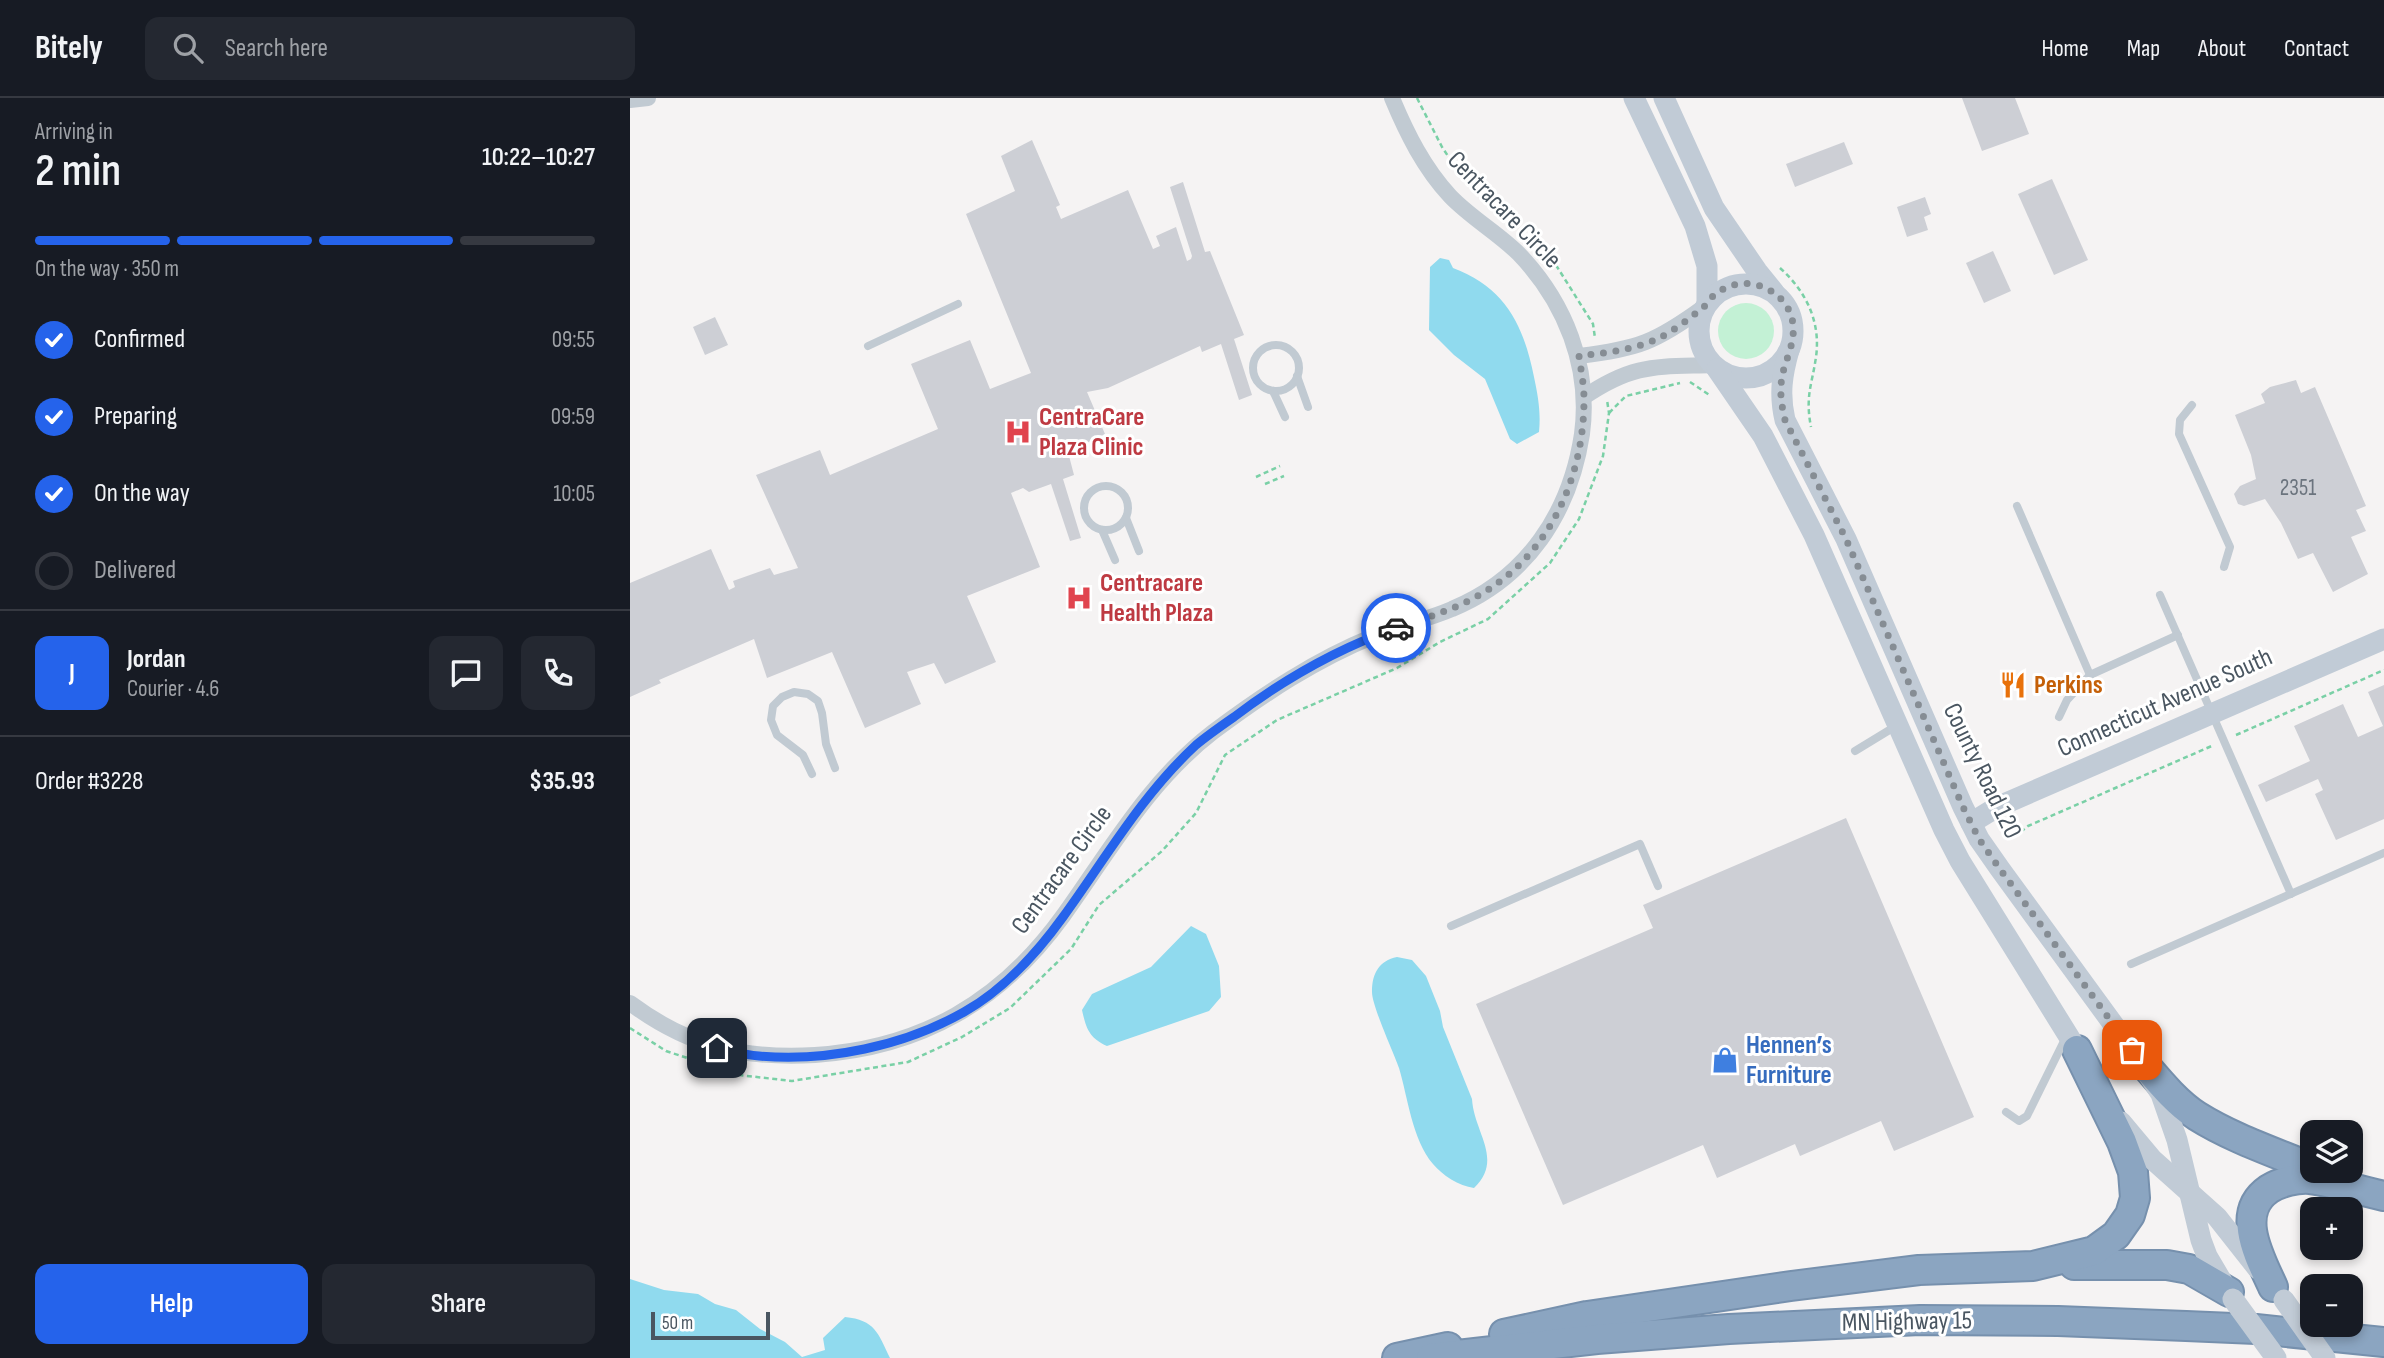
<!DOCTYPE html>
<html lang="en">
<head>
<meta charset="utf-8">
<style>
	body { margin:0; font-family:"Sofia Sans Condensed",sans-serif; background:#242831; color:#f1f3f6; height:100vh; display:flex; flex-direction:column; font-size:26px; white-space:nowrap }
	* { box-sizing:border-box; margin:0 }
	p { font-size:23px; color:#9ea1a6 }
	.icon { flex:none; width:38px; height:38px; fill:none; stroke:currentColor; stroke-width:2; stroke-linecap:round; stroke-linejoin:round }
	.map { position:relative; flex:1; overflow:hidden }
	.sheet { display:flex; flex-direction:column; background:#171b24; width:630px }
	.sheet>* { flex:none }
	.buttons { position:absolute; left:1670px; top:1022px; display:grid; gap:14px }
	.buttons a { display:grid; place-items:center; width:63px; height:63px; border-radius:14px; background:#171b24; box-shadow:0 4px 10px #0003; font-size:35px }
	.scale { position:absolute; left:21px; bottom:18px; width:119px; box-sizing:border-box; padding-left:7px; border:4px solid #4a5661; border-top:0; font-size:19px; line-height:24px; white-space:nowrap; color:#4a5661; -webkit-text-stroke:5px #fff; paint-order:stroke }
	.pin { position:absolute; display:grid; place-items:center; width:60px; height:60px; color:#fff; margin:-30px; border-radius:14px; box-shadow:0 4px 10px #0006 }
	.courier { position:absolute; display:grid; place-items:center; width:70px; height:70px; margin:-35px; border:5px solid #2563eb; border-radius:50%; background:#fff; color:#222; box-shadow:0 2px 9px #0007 }
	.headline em { font-style:normal; font-weight:600 }
	.headline div { display:flex; flex-direction:column-reverse }
	.headline { display:flex; align-items:center; justify-content:space-between; height:119px; padding:0 35px }
	h1 { font-size:46px; font-weight:600; line-height:52px }
	.bar { display:grid; grid-template-columns:repeat(4,1fr); gap:10px 7px; align-content:center; height:84px; padding:0 35px }
	.bar i { height:9px; border-radius:5px; background:#363941 }
	.bar .selected { background:#2563eb }
	.bar p { grid-column:span 4 }
	.line { display:flex; align-items:center; gap:18px; padding:0 35px; border-top:2px solid #363941 }
	.line div { flex:1 }
	.round { display:grid; place-items:center; flex:none; width:74px; height:74px; border-radius:14px; background:#242831 }
	ol { padding:0 35px; list-style:none }
	li { display:flex; align-items:center; gap:21px; height:77px }
	li p { margin-inline-start:auto }
	li .icon { padding:7px; border-radius:50%; background:#2563eb; color:#fff; stroke-width:4 }
	li:last-child { color:#9ea1a6 }
	li i { width:38px; height:38px; border:4px solid #363941; border-radius:50% }
	.button { display:flex; gap:14px; margin-top:auto; padding:14px 35px }
	.button a { flex:1; height:80px; border-radius:14px; background:#2563eb; color:#fff; font-size:28px; font-weight:600; line-height:80px; text-align:center }
	.button a+a { background:#242831; color:#f1f3f6 }
	header { display:flex; align-items:center; gap:42px; box-sizing:border-box; height:98px; padding:0 35px; background:#171b24; border-bottom:2px solid #363941 }
	header strong { font-size:33px }
	nav { display:flex; gap:38px; margin-inline-start:auto; font-size:24px }
	.search { width:490px; height:63px; background:#242831; display:flex; align-items:center; gap:18px; box-sizing:border-box; padding:0 24px; border-radius:14px; color:#9ea1a6; font-size:26px }
	main { display:flex; flex:1; min-height:0 }
	.map>svg:first-child { display:block }
	.green { fill:#c3f1d5 }
	.water { fill:#90daee }
	.building { fill:#cdcfd5 }
	.lines { fill:none; stroke-linecap:round; stroke-linejoin:round }
	.highway-casing { stroke:#7690ad; stroke-width:32 }
	.path { stroke:#7ad0a6; stroke-width:2.5; stroke-dasharray:5 3.5; stroke-linecap:butt }
	.lane { stroke:#c1cad2; stroke-width:8 }
	.street { stroke:#c1cad2; stroke-width:16 }
	.secondary { stroke:#c1cbd6; stroke-width:21 }
	.highway { stroke:#8ba5c1; stroke-width:28 }
	.secondary-bridge { stroke:#c1cbd6; stroke-width:21 }
	.done { stroke:#868d94; stroke-width:7; stroke-dasharray:0 12.6 }
	.route { stroke:#2563eb; stroke-width:9 }
	.labels { text-anchor:middle; dominant-baseline:central; stroke-width:6; stroke-linejoin:round; paint-order:stroke }
	.number-label { font-size:23px; fill:#6b747e }
	.street-label { font-size:26px; fill:#4a5661; stroke:#fff }
	.health-label { font-size:26px; font-weight:bold; fill:#be3a42; stroke:#fff; text-anchor:start }
	.food-label { font-size:26px; font-weight:bold; fill:#c56008; stroke:#fff; text-anchor:start }
	.shop-label { font-size:26px; font-weight:bold; fill:#366cbe; stroke:#fff; text-anchor:start }
</style>
</head>
<body>
<header>
<strong>Bitely</strong>
<div class="search"><svg class="icon" aria-label="search" viewBox="0 0 24 24"><circle cx="10" cy="10" r="6"/><path d="M15 15l6 6"/></svg>Search here</div>
<nav><a>Home</a><a>Map</a><a>About</a><a>Contact</a></nav>
</header>
<main>
<section class="sheet">
<div class="headline"><div><h1>2 min</h1><p>Arriving in</p></div><em>10:22–10:27</em></div>
<div class="bar"><i class="selected"></i><i class="selected"></i><i class="selected"></i><i></i><p>On the way · 350 m</p></div>
<ol>
<li><svg class="icon" aria-label="check" viewBox="0 0 24 24"><path d="M5 12l5 5 9-10"/></svg>Confirmed<p>09:55</p></li>
<li><svg class="icon" aria-label="check" viewBox="0 0 24 24"><path d="M5 12l5 5 9-10"/></svg>Preparing<p>09:59</p></li>
<li><svg class="icon" aria-label="check" viewBox="0 0 24 24"><path d="M5 12l5 5 9-10"/></svg>On the way<p>10:05</p></li>
<li><i></i>Delivered</li>
</ol>
<div class="line" style="height:126px"><b class="round" style="background:#2563eb;color:#fff">J</b><div><b>Jordan</b><p>Courier · 4.6</p></div><a class="round"><svg class="icon" aria-label="chat" viewBox="0 0 24 24"><path d="M4 5h16v11H9l-5 4z"/></svg></a><a class="round"><svg class="icon" aria-label="phone" viewBox="0 0 24 24"><path d="M5 4h4l2 5-3 2q2 4 5 5l2-3 5 2v4C11 20 4 13 5 4z"/></svg></a></div>
<div class="line" style="height:91px"><div>Order #3228</div><b>$35.93</b></div>
<div class="button"><a>Help</a><a>Share</a></div>
</section>
<div class="map">
<svg width="1754" height="1260" viewBox="0 0 1754 1260">
	<rect width="100%" height="100%" fill="#f5f3f3"/>
	<circle class="green" cx="1116" cy="233" r="28"/>
	<g class="water">
		<path d="M810,160L819,162L823,170C875,189 894,228 904,279C908,298 911,314 909,334L887,346L880,341L855,281L824,257L799,232L800,169Z"/>
		<path d="M561,828L576,836L589,868L591,899L579,913L477,948C459,940 456,930 452,912L462,896L521,869Z"/>
		<path d="M767,859L782,862L796,878L810,913L813,929L842,1001C844,1035 874,1061 844,1090C829,1088 812,1077 803,1066C782,1041 778,1000 769,970C763,953 742,908 742,894C742,875 749,863 767,859Z"/>
		<path d="M0,1181L34,1192L68,1196L85,1206L106,1212L130,1231L155,1244L172,1259L195,1252L193,1240L215,1219C245,1222 248,1235 260,1260H0Z"/>
	</g>
	<g class="building">
		<path d="M1332,0H1385L1399,36L1352,53Z"/>
		<path d="M402,42L430,107L426,109L431,121L498,92L523,151L530,148L526,138L546,129L557,163L561,161L562,158L540,89L553,84L575,154L580,153L614,237L604,241L622,297L609,302L591,246L572,254L570,248L478,290L457,294L475,336L438,354L444,377L433,381L451,440L440,443L421,386L399,394L393,390L381,395L410,469L337,498L366,564L315,586L304,565L277,574L291,606L235,630L202,554L137,580L124,541L29,582L31,585L0,599V485L81,451L99,492L105,489L103,483L140,470L144,477L168,470L126,377L190,352L200,377L308,331L281,266L340,242L360,291L401,275L336,116L385,93L371,58Z"/>
		<path d="M1214,44L1223,66L1165,89L1156,66Z"/>
		<path d="M1422,81L1458,162L1424,177L1388,96Z"/>
		<path d="M1295,99L1301,116L1294,119L1298,132L1277,139L1267,109Z"/>
		<path d="M1363,153L1381,193L1354,205L1336,165Z"/>
		<path d="M85,219L98,247L75,257L63,229Z"/>
		<path d="M1666,282L1671,295L1685,289L1736,408L1726,412L1736,433L1721,439L1738,476L1703,494L1683,455L1668,461L1651,425L1635,401L1614,408L1608,406L1604,396L1610,388L1626,381L1621,357L1605,317L1635,305L1631,296L1640,289Z"/>
		<path d="M1754,587V721L1706,742L1685,696L1693,692L1688,681L1636,704L1628,687L1680,663L1664,628L1713,606L1728,639L1753,628L1738,594Z"/>
		<path d="M1216,720L1344,1019L1264,1053L1251,1023L1170,1058L1165,1046L1087,1080L1073,1047L933,1107L846,906L1023,830L1013,807Z"/>
	</g>
	<g class="lines">
		<g class="highway-casing">
			<g id="highway">
				<path d="M1502,952C1522,974 1542,1002 1567,1018C1602,1040 1644,1054 1682,1070"/>
				<path d="M1444,1167H1537L1559,1171L1599,1194"/>
				<path d="M1643,1189C1630,1160 1604,1115 1639,1091C1650,1084 1667,1080 1680,1081C1704,1084 1731,1093 1754,1098"/>
				<path d="M874,1236L957,1218L1161,1188L1289,1172L1403,1168L1464,1153L1486,1137L1500,1117L1505,1100L1503,1074L1492,1044L1447,952"/>
				<path d="M767,1260L818,1249"/>
				<path d="M801,1260L967,1241L1099,1231L1290,1222L1428,1223L1556,1228L1626,1231L1754,1244"/>
			</g>
		</g>
		<g class="path">
			<path d="M787,0L812,49L833,81L889,125L914,148L963,226L965,240"/>
			<path d="M1150,170C1176,193 1191,224 1186,259C1182,287 1175,298 1181,329"/>
			<path d="M1060,284L1081,298"/>
			<path d="M979,315L996,298L1050,285"/>
			<path d="M626,379L650,368"/>
			<path d="M635,386L654,378"/>
			<path d="M1606,637L1754,572"/>
			<path d="M1384,739L1398,728L1584,647"/>
			<path d="M0,930L36,953L109,977L162,983L278,964L332,939L380,910L441,851L469,807L532,753L566,715L595,657L647,622L767,570L810,544L858,521L920,465L949,421L973,358L979,315L977,302"/>
		</g>
		<g class="lane">
			<circle cx="646" cy="270" r="23"/>
			<path d="M238,248L328,206"/>
			<path d="M667,278L678,309"/>
			<path d="M643,293L655,319"/>
			<path d="M1562,307L1550,322L1549,336L1600,449L1594,469"/>
			<circle cx="476" cy="410" r="22"/>
			<path d="M1387,408L1460,577"/>
			<path d="M496,420L509,453"/>
			<path d="M472,432L485,462"/>
			<path d="M1530,497L1661,796"/>
			<path d="M1429,619L1437,602L1460,577L1548,537"/>
			<path d="M1225,653L1266,628"/>
			<path d="M182,676L173,657L147,637L141,622L143,608L152,599L164,594L178,596L188,603L192,615L196,646L205,670"/>
			<path d="M821,828L1010,746L1028,788"/>
			<path d="M1501,866L1754,755"/>
			<path d="M1376,1014L1389,1023L1397,1018L1436,939"/>
		</g>
		<g class="street">
			<path d="M0,2L18,0"/>
			<path d="M949,258C1008,251 1026,244 1074,209"/>
			<path d="M954,299C1004,265 1026,269 1083,267"/>
			<path d="M0,905C59,949 113,961 185,957C291,950 371,904 433,818C479,754 519,683 583,634C634,596 685,562 744,538C769,527 797,522 822,511C897,480 940,415 952,336C961,269 935,204 889,156C868,135 841,120 820,98C794,70 777,36 762,0"/>
		</g>
		<g class="secondary">
			<path d="M1004,0L1065,128L1077,168V205"/>
			<path d="M1034,0L1084,110L1127,173L1144,194"/>
			<circle cx="1116" cy="233" r="47"/>
			<path d="M1159,252C1152,277 1149,296 1155,322L1216,441L1333,709L1349,741L1370,771L1502,952L1531,996L1547,1042L1571,1142L1577,1158L1597,1192"/>
			<path d="M1087,271L1133,338L1184,437L1314,732L1330,763L1454,963"/>
			<path d="M1341,725L1367,709L1754,541"/>
			<path d="M1491,1024L1522,1061L1587,1119L1628,1171"/>
		</g>
		<use href="#highway" class="highway"/>
		<g class="secondary-bridge">
			<path d="M1603,1201L1646,1260"/>
			<path d="M1654,1202L1695,1260"/>
		</g>
	</g>
	<g class="lines">
		<path class="done" d="M766,530C795,520 824,512 851,496C920,456 954,379 954,301C954,287 951,272 949,258C975,255 1002,252 1027,241C1042,234 1058,222 1071,211C1076,208 1078,203 1082,199C1098,184 1122,181 1141,193C1153,200 1162,213 1163,227C1165,243 1157,259 1153,274C1149,291 1151,305 1155,322L1216,441L1333,709L1349,741L1370,771L1502,952"/>
		<path class="route" d="M87,950C101,953 115,957 129,958C197,964 274,948 334,914C373,892 407,855 433,819C476,760 511,698 566,647C578,637 591,628 604,619C654,581 707,551 766,530"/>
	</g>
	<defs>
		<g id="hospital-bare" transform="scale(2.1)"><path d="M-5-5h3v3.5h4V-5h3V5h-3V1.5h-4V5h-3Z" fill="#e0444e" stroke="#fff" stroke-width="2.5" paint-order="stroke"/></g>
		<g id="restaurant-bare" transform="scale(2.1)"><path d="M-5-6h1v4h1v-4h1v4h1v-4h1v5L-1.5 .5V6h-2V.5L-5-1ZM5-6V6H3V1.5H1.5Q1.5-4 5-6Z" fill="#e8710a" stroke="#fff" stroke-width="2.5" paint-order="stroke"/></g>
		<g id="shop-bare" transform="scale(2.1)"><path d="M-5-2.5h2.3a2.7 3.5 0 0 1 5.4 0H5L5.5 6h-11ZM-1.5-2.5h3a1.5 2.3 0 0 0-3 0Z" fill="#3f7fe0" stroke="#fff" stroke-width="2.5" paint-order="stroke"/></g>
	</defs>
	<g fill-rule="evenodd">
		<use href="#hospital-bare" x="388" y="334"/>
		<use href="#hospital-bare" x="449" y="500"/>
		<use href="#restaurant-bare" x="1383" y="587"/>
		<use href="#shop-bare" x="1095" y="962"/>
	</g>
	<g class="labels">
		<g class="number-label">
			<text x="1668" y="390">2351</text>
		</g>
		<g class="street-label">
			<text transform="translate(874 112) rotate(46)">Centracare Circle</text>
			<text transform="translate(1535 605) rotate(-24)">Connecticut Avenue South</text>
			<text transform="translate(1352 673) rotate(64)">County Road 120</text>
			<text transform="translate(432 772) rotate(-54)">Centracare Circle</text>
			<text transform="translate(1277 1224) rotate(-1)">MN Highway 15</text>
		</g>
		<g class="health-label">
			<text x="409" y="319">CentraCare<tspan x="409" dy="30">Plaza Clinic</tspan></text>
			<text x="470" y="485">Centracare<tspan x="470" dy="30">Health Plaza</tspan></text>
		</g>
		<g class="food-label">
			<text x="1404" y="587">Perkins</text>
		</g>
		<g class="shop-label">
			<text x="1116" y="947">Hennen’s<tspan x="1116" dy="30">Furniture</tspan></text>
		</g>
	</g>
</svg>
<div class="buttons">
<a><svg class="icon" aria-label="layers" viewBox="0 0 24 24"><path d="M12 4l9 5-9 5-9-5zM3 14l9 5 9-5"/></svg></a>
<a>+</a>
<a>−</a>
</div>
<div class="scale">50 m</div>
<div class="pin" style="left:1502px;top:952px;background:#ea580c"><svg class="icon" aria-label="bag" viewBox="0 0 24 24"><path d="M5 8h14l-1 12H6zM9 8a3 3 0 0 1 6 0"/></svg></div>
<div class="pin" style="left:87px;top:950px;background:#1f2937"><svg class="icon" aria-label="home" viewBox="0 0 24 24"><path d="M3 11l9-7 9 7M6 9v11h12V9"/></svg></div>
<div class="courier" style="left:766px;top:530px"><svg class="icon" aria-label="car" viewBox="0 0 24 24"><path d="M5 17H2v-5l4-1 3-4h7l3 4 3 1v5h-3M9 17h6M6 11h13"/><circle cx="7" cy="17" r="2"/><circle cx="17" cy="17" r="2"/></svg></div>
</div>
</main>
</body>
</html>
